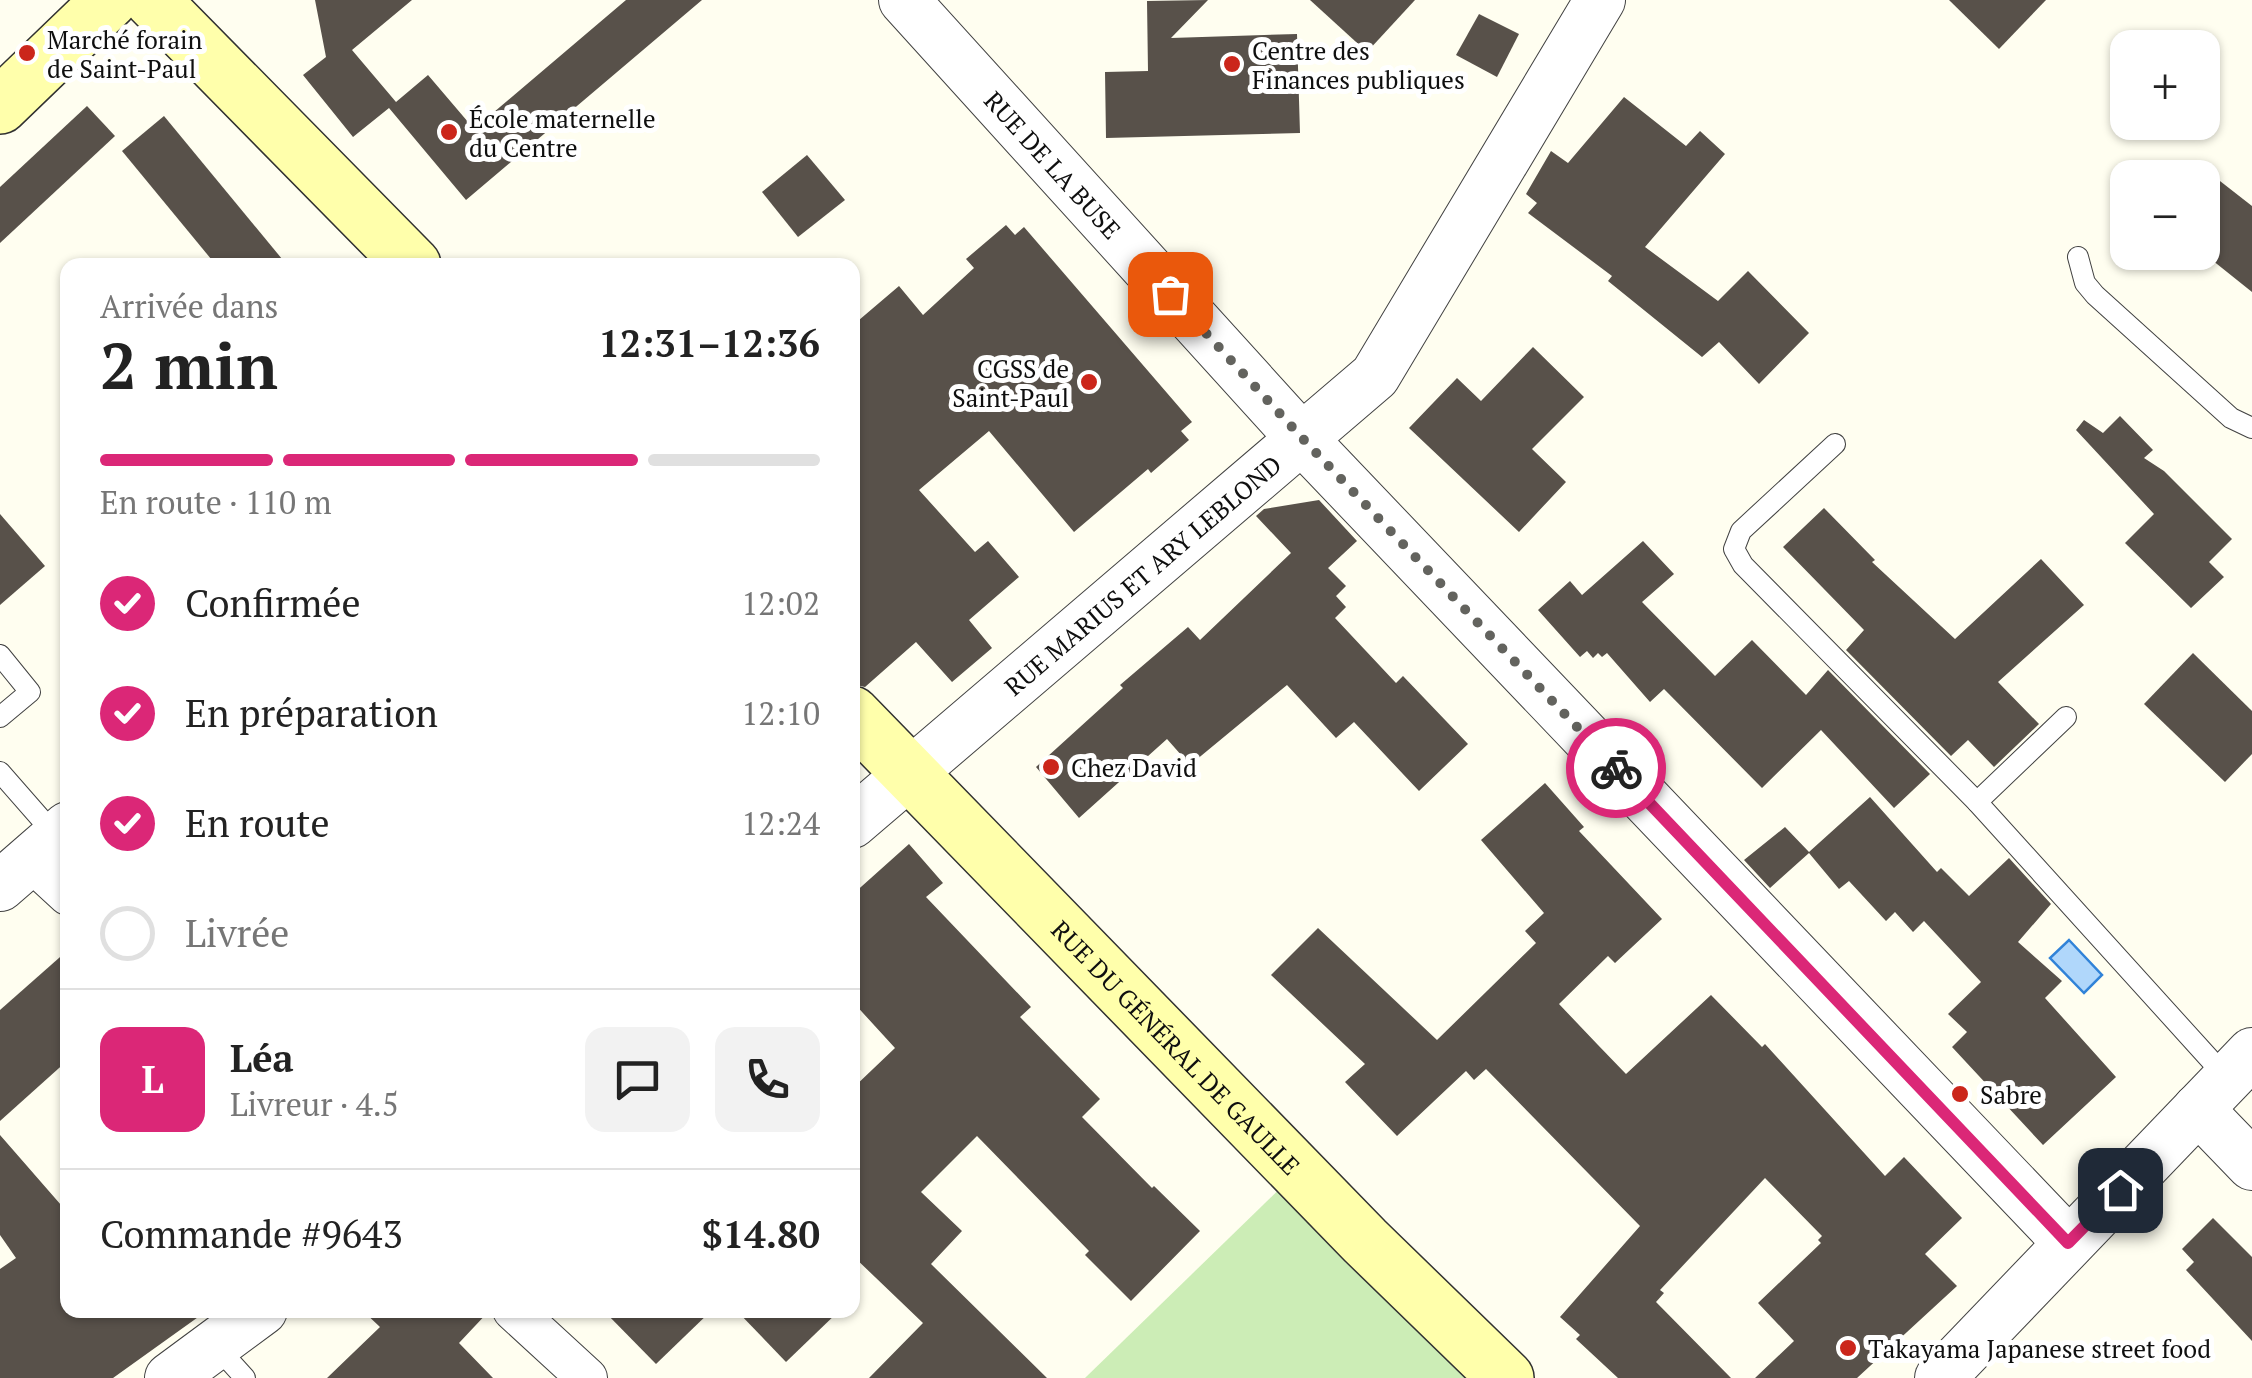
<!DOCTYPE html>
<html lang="fr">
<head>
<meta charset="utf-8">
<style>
	body { margin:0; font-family:"PT Serif",serif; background:#f2f2f2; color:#222; height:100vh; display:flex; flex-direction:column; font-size:38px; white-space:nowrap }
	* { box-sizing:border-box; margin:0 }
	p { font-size:32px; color:#767676 }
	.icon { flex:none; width:55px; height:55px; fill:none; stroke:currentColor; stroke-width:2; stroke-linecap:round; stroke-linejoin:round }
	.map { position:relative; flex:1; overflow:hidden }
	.details { position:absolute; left:60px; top:258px; width:800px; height:1060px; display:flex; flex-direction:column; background:#fff; border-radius:20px; box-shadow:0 2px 8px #0004 }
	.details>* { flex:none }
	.tools { position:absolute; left:2110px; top:30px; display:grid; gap:20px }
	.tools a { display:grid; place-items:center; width:110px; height:110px; border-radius:20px; background:#fff; box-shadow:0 2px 8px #0004; font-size:50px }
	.pin { position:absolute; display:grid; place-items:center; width:85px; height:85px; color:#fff; margin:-42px; border-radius:20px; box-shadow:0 5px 15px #0006 }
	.courier { position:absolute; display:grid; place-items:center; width:100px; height:100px; margin:-50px; border:8px solid #db2777; border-radius:50%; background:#fff; color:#222; box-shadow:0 2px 12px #0007 }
	.overview em { font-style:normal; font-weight:700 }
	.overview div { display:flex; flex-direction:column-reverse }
	.overview { display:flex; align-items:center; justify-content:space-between; height:170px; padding:0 40px }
	h1 { font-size:65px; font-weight:700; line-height:75px }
	.bar { display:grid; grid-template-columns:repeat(4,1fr); gap:15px 10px; align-content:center; height:120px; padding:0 40px }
	.bar i { height:12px; border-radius:8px; background:#e0e0e0 }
	.bar .current { background:#db2777 }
	.bar p { grid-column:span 4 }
	.line { display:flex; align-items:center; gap:25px; padding:0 40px; border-top:2px solid #e0e0e0 }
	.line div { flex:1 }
	.round { display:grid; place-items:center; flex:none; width:105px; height:105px; border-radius:20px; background:#f2f2f2 }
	ol { padding:0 40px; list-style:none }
	li { display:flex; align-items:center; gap:30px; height:110px }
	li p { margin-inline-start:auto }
	li .icon { padding:10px; border-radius:50%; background:#db2777; color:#fff; stroke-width:4 }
	li:last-child { color:#767676 }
	li i { width:55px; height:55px; border:5px solid #e0e0e0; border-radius:50% }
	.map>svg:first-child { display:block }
	.green { fill:#ccedb6 }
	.water { fill:#b0d7fb; stroke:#3183d8; stroke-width:2.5 }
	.building { fill:#58514a }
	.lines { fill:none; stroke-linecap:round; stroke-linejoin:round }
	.service-casing { stroke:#424242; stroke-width:22 }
	.minor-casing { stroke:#424242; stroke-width:42 }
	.tertiary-casing { stroke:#424242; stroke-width:52 }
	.secondary-casing { stroke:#313131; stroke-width:58 }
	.service { stroke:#fff; stroke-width:20 }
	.minor { stroke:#fff; stroke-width:40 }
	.tertiary { stroke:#fff; stroke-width:50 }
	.secondary { stroke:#ffffab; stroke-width:55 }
	.done { stroke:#63635e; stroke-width:10; stroke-dasharray:0 18 }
	.route { stroke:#db2777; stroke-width:12 }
	.poi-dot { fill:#cb261b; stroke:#fff; stroke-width:4 }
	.labels { text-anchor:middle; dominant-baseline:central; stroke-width:10; stroke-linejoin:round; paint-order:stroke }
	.poi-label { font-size:25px; fill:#0f0f0f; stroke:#fff; text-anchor:start }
	.street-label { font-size:25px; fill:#0f0f0f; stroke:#fff }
</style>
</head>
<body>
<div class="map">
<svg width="2252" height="1378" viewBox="0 0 2252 1378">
	<rect width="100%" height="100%" fill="#fffef0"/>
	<path class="green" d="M1298,1171L1506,1378H1085Z"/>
	<path class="water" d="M2069,940L2102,975L2084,993L2050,958Z"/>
	<g class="building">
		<path d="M315,0H412L352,50L396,102L428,75L474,129L626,0H702L466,200L389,108L353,137L303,75L326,57Z"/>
		<path d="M1208,0L1171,38L1297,34L1300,133L1106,138L1105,72L1148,71L1147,1Z"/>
		<path d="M1310,0H1415L1367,52Z"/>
		<path d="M1949,0H2046L1999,49Z"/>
		<path d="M1479,14L1519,34L1497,77L1456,55Z"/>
		<path d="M1624,97L1686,146L1700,131L1725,154L1645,247L1718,301L1748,271L1809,333L1759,384L1719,342L1702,357L1608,281L1612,276L1528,213L1537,203L1526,194L1551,151L1568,163Z"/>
		<path d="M87,106L115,136L0,243V187Z"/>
		<path d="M164,116L287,265H216L122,151Z"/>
		<path d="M807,155L845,200L798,237L762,192Z"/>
		<path d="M2202,167L2252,206V292L2202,252Z"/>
		<path d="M1006,225L1015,235L1024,227L1192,422L1181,431L1189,440L1151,473L1148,469L1074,532L989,431L919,490L975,552L988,541L1019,577L969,620L992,648L952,682L916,642L865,687L852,684V326L899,286L923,315L974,268L966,259Z"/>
		<path d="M1533,347L1584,397L1532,449L1566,482L1519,532L1409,428L1457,378L1481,401Z"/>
		<path d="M2120,416L2153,450L2144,458L2164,471L2232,539L2209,562L2224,577L2191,608L2125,543L2154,514L2076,430L2084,420L2103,433Z"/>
		<path d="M1319,500L1357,541L1328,568L1346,586L1336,596L1346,607L1335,618L1396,683L1403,676L1468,744L1419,791L1354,722L1336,738L1287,685L1190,765L1167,739L1079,818L1036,767L1123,688L1120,685L1188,627L1200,640L1291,553L1256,516L1264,509Z"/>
		<path d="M1824,508L1875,560L1872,562L1955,639L2041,559L2084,605L1998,682L2039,724L1994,767L1968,740L1951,756L1846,650L1864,630L1783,547Z"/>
		<path d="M0,514L45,566L0,605Z"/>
		<path d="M1643,541L1674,574L1642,602L1715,676L1752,640L1806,695L1828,670L1930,774L1894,808L1821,730L1762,788L1664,689L1650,702L1607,653L1602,657L1598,653L1593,658L1587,651L1580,657L1538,610L1570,581L1582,595Z"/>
		<path d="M2193,653L2252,711V754L2225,782L2144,704Z"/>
		<path d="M1545,783L1584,827L1579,831L1662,919L1615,963L1608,956L1559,1004L1598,1045L1626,1074L1711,995L1762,1047L1765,1044L1885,1176L1904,1157L1962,1218L1925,1254L1957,1286L1857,1378H1755L1794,1341L1758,1303L1821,1243L1818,1240L1822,1236L1765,1178L1660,1290L1664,1293L1656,1302L1731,1378H1618L1576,1339L1580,1335L1560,1317L1640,1226L1486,1069L1474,1080L1466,1071L1397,1136L1345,1082L1365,1064L1271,975L1318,928L1437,1040L1536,943L1525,931L1544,913L1481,840Z"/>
		<path d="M1870,797L1937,872L1941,868L1969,896L2009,858L2051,904L2018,942L2062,981L2045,998L2116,1077L2043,1145L1952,1047L1967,1032L1948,1014L1981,982L1924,921L1913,932L1895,912L1886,921L1849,881L1839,889L1809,853L1770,888L1744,860L1785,827L1809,852Z"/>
		<path d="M909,844L943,883L926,897L1031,1007L1020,1017L1100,1099L1082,1117L1152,1188L1154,1186L1200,1231L1131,1301L1085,1255L1089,1251L977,1136L921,1192L962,1231L931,1264L1047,1378H869L923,1323L852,1255V1089L895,1048L852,1001V895Z"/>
		<path d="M68,950V1060L0,1121V1010Z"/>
		<path d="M0,1135L68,1213V1310H208L113,1378H0V1269L16,1258L0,1235Z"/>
		<path d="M2213,1218L2252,1257V1341L2186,1270L2194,1262L2182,1249Z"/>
		<path d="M362,1310H490L459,1343L493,1378H327L380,1327Z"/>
		<path d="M603,1310H712L656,1364Z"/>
		<path d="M736,1310H840L786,1362Z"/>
	</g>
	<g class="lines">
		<g class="service-casing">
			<g id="service">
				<path d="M2078,257L2085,283L2095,295L2231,418L2252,428"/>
				<path d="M1835,444L1741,531L1734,549L1743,565L1977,802L2226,1077"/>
				<path d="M0,655L30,692L0,717"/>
				<path d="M0,772L56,836"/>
				<path d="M1977,802L2066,717"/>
				<path d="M216,1346L245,1378"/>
			</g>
		</g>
		<g class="minor-casing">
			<g id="minor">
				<path d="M30,860L68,895"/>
				<path d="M513,1310L587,1378"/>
			</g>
		</g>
		<g class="tertiary-casing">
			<g id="tertiary">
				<path id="s1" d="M904,0L1303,440L2069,1243"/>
				<path id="s2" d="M852,823L1375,376L1600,0"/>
				<path d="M0,886L68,827"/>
				<path d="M2198,1109L2252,1165"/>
				<path d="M170,1378L262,1310"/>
				<path d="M1940,1378L2252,1053"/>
			</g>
		</g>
		<g class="secondary-casing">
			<g id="secondary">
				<path d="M152,0L413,265"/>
				<path d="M0,106L110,0"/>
				<path id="s3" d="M852,714L1365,1241L1506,1378"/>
			</g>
		</g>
		<use href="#service" class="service"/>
		<use href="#minor" class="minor"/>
		<use href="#tertiary" class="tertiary"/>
		<use href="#secondary" class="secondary"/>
	</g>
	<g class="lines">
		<path class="done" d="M1170,294L1304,440L1616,768"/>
		<path class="route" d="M1616,768L2068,1243L2120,1190"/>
	</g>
	<g class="poi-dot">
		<circle cx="27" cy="53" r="10"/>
		<circle cx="1232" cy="64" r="10"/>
		<circle cx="449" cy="132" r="10"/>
		<circle cx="1089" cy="382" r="10"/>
		<circle cx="1051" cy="767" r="10"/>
		<circle cx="1960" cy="1094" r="10"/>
		<circle cx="1848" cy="1348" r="10"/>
	</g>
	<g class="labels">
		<g class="poi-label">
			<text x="47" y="39">Marché forain<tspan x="47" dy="29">de Saint-Paul</tspan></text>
			<text x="1252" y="50">Centre des<tspan x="1252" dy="29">Finances publiques</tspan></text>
			<text x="469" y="118">École maternelle<tspan x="469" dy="29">du Centre</tspan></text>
			<text x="1069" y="368" text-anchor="end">CGSS de<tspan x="1069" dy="29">Saint-Paul</tspan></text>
			<text x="1071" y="767">Chez David</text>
			<text x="1980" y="1094">Sabre</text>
			<text x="1868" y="1348">Takayama Japanese street food</text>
		</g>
		<g class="street-label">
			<text stroke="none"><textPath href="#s1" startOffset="222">RUE DE LA BUSE</textPath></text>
			<text stroke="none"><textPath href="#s2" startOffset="382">RUE MARIUS ET ARY LEBLOND</textPath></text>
			<text stroke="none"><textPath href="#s3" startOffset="465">RUE DU GÉNÉRAL DE GAULLE</textPath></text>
		</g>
	</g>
</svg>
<div class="tools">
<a>+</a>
<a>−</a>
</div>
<div class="pin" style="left:1170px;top:294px;background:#ea580c"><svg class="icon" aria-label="bag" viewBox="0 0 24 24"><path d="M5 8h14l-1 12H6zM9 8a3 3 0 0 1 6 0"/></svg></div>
<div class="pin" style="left:2120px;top:1190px;background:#1f2937"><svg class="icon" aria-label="home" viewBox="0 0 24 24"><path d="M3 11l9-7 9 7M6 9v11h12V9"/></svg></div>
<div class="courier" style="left:1616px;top:768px"><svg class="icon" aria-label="bike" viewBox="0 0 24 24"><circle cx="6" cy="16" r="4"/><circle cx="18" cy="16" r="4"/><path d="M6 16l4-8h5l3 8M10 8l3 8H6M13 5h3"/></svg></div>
<section class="details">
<div class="overview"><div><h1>2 min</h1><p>Arrivée dans</p></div><em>12:31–12:36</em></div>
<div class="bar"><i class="current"></i><i class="current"></i><i class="current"></i><i></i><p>En route · 110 m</p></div>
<ol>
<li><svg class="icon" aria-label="check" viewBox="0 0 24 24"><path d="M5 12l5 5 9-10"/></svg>Confirmée<p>12:02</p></li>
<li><svg class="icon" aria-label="check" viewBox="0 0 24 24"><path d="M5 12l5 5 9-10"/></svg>En préparation<p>12:10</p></li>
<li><svg class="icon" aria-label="check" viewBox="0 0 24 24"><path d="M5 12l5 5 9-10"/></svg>En route<p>12:24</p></li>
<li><i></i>Livrée</li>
</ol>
<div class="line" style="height:180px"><b class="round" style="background:#db2777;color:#fff">L</b><div><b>Léa</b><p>Livreur · 4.5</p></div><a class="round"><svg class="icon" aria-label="chat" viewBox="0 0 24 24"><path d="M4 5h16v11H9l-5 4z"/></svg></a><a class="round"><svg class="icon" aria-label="phone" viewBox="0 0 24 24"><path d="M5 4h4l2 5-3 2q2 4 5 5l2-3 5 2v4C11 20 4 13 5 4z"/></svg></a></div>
<div class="line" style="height:130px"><div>Commande #9643</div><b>$14.80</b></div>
</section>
</div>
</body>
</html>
